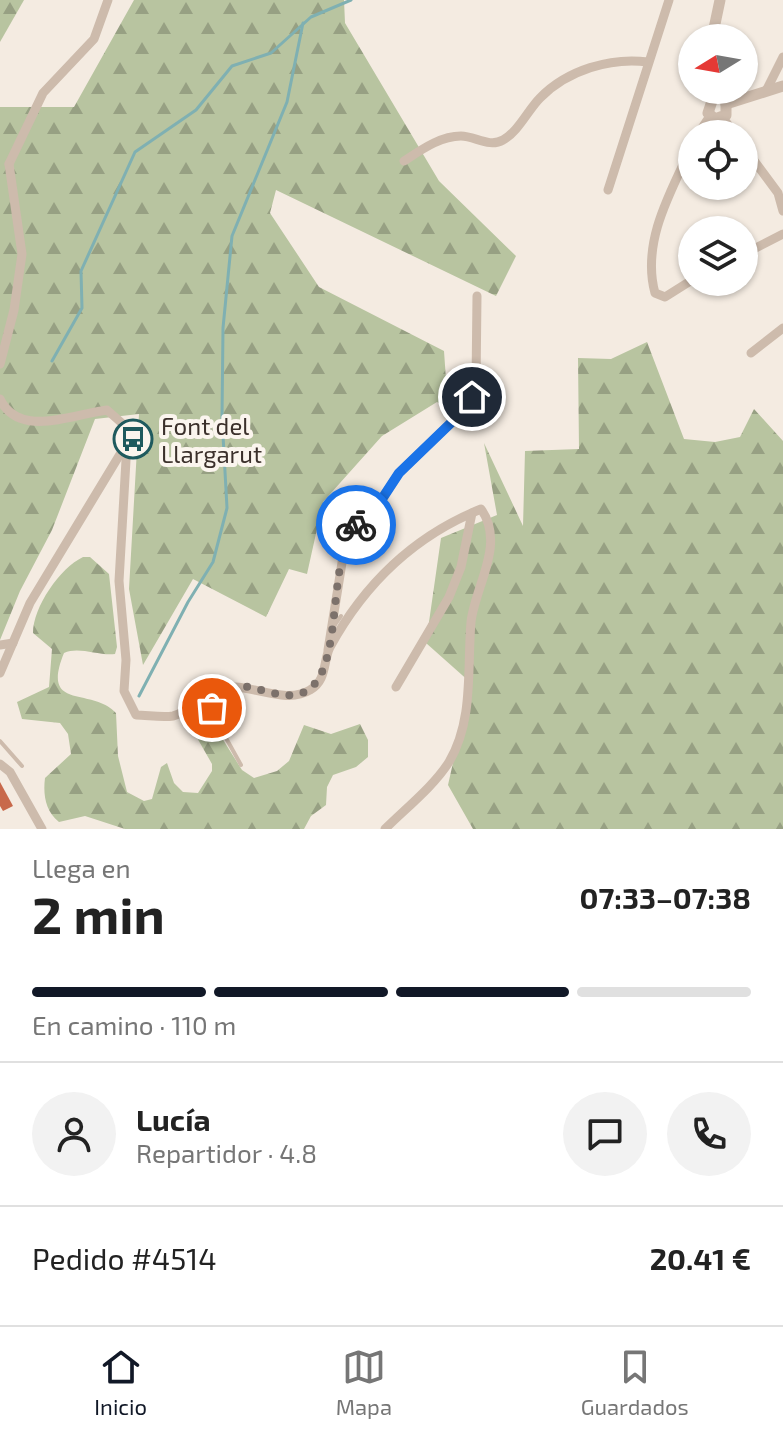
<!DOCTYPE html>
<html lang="es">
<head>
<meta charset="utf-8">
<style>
	body { margin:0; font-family:"Exo 2",sans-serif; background:#f2f2f2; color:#222; height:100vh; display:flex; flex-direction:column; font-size:30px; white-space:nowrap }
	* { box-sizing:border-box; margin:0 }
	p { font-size:26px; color:#767676 }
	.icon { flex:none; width:44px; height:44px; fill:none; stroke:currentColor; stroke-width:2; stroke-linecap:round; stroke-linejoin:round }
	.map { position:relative; height:829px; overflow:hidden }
	.panel { display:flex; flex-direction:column; background:#fff; flex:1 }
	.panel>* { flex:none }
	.needle { width:52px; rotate:259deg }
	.buttons { position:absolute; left:678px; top:24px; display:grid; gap:16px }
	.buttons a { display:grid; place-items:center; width:80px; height:80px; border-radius:50%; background:#fff; box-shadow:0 2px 6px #0004; font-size:40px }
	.pin { position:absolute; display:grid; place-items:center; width:68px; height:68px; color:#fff; margin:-34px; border:4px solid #fff; border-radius:50%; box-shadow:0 2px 8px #0007 }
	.courier { position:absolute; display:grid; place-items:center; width:80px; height:80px; margin:-40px; border:6px solid #1a73e8; border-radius:50%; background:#fff; color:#222; box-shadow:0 2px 10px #0007 }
	.head em { font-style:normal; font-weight:700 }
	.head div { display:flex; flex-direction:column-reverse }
	.head { display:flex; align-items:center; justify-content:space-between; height:136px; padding:0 32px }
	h1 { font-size:52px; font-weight:700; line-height:60px }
	.bar { display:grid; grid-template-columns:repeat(4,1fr); gap:12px 8px; align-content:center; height:96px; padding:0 32px }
	.bar i { height:10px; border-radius:6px; background:#e0e0e0 }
	.bar .current { background:#111827 }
	.bar p { grid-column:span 4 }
	.line { display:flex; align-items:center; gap:20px; padding:0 32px; border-top:2px solid #e0e0e0 }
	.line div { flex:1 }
	.round { display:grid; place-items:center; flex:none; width:84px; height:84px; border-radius:42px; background:#f2f2f2 }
	.menu { display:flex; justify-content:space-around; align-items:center; height:112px; border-top:2px solid #e0e0e0; background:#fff; font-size:22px; color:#767676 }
	.menu a { display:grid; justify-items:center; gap:4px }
	.menu .current { color:#111827 }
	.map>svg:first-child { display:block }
	.forest { fill:url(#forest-firs) }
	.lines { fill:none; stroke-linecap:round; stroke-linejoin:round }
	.stream { stroke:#7fb0b2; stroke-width:3 }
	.building { fill:#c8694b }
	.service { stroke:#cdbbac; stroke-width:4 }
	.minor { stroke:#cdbbac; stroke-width:9 }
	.tertiary { stroke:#cdbbac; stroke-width:11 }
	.done { stroke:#7c716b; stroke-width:8; stroke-dasharray:0 14.4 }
	.route { stroke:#1a73e8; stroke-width:10 }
	.labels { text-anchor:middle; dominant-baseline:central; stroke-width:8; stroke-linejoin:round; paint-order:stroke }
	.poi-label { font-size:24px; fill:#3b302b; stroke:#fbf5ee; text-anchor:start }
</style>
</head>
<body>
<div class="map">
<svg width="783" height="829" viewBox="0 0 783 829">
	<defs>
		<pattern id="forest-firs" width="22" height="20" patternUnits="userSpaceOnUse" patternTransform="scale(2)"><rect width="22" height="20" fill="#b8c4a0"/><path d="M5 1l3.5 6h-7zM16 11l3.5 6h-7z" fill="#97a083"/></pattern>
	</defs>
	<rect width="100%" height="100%" fill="#f4ebe1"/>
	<g class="forest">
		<path d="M0,0H24L0,42Z"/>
		<path d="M134,0H344L345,23L439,181L516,256L496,296L276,190L270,213L319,287L444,351L448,408L437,402L382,436L323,502L307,574L289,569L266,617L193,579L143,665L129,589L139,414L95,419L52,530L20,591L0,640V107H74Z"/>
		<path d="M647,342L684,439L715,442L740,437L754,409L783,441V829H473L448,785L471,683L426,643L441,538L497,515L484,443L523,526L525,451L579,449L578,358L611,359Z"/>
		<path d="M83,557H90L109,574L117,647L115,654C98,656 79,646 64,653C40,712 92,686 116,713L118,756L127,792L144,801L152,799L161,767L167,763L174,783L183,792L198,793L212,771V764L192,729L196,707L205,711L242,770L254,778L277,771L289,761L304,725L331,734L360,724L368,740V757L356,767L333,775L327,787L326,805L311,816L304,829H125L85,816L59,822C45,811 43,794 45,778L71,754L68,734L60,723L22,719L17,702L49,687L52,649L33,633C33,607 60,568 83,557Z"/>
	</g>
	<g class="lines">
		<g class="stream">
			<path d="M52,361L82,308L81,271L135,152L196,110L232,66L271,53L311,17L351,0"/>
			<path d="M139,696L188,602L213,562L227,508L222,417L223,328L232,236L287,102L303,23"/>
		</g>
	</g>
	<path class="building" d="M0,782L13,806L3,811L0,806Z"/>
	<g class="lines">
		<g class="service">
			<path d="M334,626L341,616"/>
			<path d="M237,688L211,711L241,765"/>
			<path d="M0,741L22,766"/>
		</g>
		<g class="minor">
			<path d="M767,89L783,57"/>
			<path d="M723,118L735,134"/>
			<path d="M698,134L710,116"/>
			<path d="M692,146C671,191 641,242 655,293L665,297L692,280"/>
			<path d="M744,147L778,193L783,211"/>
			<path d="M404,161C421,150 440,136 461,136C475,136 489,148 503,140C518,132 528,110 540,98C567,70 611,57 648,62"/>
			<path d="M9,164L43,93L94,39L108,0"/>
			<path d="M608,190L669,0"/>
			<path d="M744,254L783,234"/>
			<path d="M751,353L783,328"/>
			<path d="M0,364L14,310L22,254L9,164"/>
			<path d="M0,399C19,439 73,414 107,410L124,425L127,443L119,581L126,660L124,691L136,715C147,715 162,718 173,716C191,712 201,692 219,688C248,681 284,706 310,690C327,681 323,661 330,647C365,583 414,536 481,509C506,544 475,586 471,622C467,668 474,720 449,762C434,786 405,809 385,829"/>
			<path d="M0,645L13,643"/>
			<path d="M328,650L345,544L353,528L380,502L399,473L455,419L472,397L476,384L477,296"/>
			<path d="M0,673L30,603L125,446"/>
			<path d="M396,687L449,597L461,567L472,513"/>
			<path d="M0,764L10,772L42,829"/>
		</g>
		<g class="tertiary">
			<path d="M712,38L720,0"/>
			<path d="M712,101L708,113L715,119L726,115V104"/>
			<path d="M726,104L783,86"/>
		</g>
	</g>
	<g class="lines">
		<path class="done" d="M212,708L238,686C257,686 275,697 294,695C349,689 323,563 356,525"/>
		<path class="route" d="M356,525L380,502L399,473L455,419L472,397"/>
	</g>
	<defs>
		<g id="bus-ring" transform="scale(2)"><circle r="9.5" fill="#fbf5ee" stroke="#1f5a5e" stroke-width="1.5"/><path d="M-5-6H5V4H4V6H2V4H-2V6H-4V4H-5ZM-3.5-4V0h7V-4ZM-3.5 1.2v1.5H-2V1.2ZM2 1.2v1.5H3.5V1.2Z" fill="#1f5a5e"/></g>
	</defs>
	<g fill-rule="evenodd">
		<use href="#bus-ring" x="133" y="439"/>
	</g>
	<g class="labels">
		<g class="poi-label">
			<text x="161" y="425">Font del<tspan x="161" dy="28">Llargarut</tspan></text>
		</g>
	</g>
</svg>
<div class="buttons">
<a><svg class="needle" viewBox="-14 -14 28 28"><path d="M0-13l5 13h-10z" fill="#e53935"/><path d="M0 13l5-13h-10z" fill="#767676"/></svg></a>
<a><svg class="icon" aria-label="locate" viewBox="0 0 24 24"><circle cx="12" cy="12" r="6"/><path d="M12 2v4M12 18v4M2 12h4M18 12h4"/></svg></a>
<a><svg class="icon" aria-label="layers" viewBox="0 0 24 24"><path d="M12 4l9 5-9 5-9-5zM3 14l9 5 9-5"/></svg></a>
</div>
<div class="pin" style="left:212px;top:708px;background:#ea580c"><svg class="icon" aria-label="bag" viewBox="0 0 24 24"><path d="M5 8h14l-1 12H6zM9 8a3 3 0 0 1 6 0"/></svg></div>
<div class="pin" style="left:472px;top:397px;background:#1f2937"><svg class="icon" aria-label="home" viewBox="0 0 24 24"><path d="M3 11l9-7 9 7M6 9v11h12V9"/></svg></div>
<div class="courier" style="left:356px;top:525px"><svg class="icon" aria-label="bike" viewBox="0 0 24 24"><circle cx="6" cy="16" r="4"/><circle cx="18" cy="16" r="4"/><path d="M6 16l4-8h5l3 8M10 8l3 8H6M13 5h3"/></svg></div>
</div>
<section class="panel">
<div class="head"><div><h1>2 min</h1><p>Llega en</p></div><em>07:33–07:38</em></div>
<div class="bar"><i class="current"></i><i class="current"></i><i class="current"></i><i></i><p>En camino · 110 m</p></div>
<div class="line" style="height:144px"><a class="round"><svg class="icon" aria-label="person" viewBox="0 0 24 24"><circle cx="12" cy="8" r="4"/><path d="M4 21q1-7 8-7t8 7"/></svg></a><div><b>Lucía</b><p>Repartidor · 4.8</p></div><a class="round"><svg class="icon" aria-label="chat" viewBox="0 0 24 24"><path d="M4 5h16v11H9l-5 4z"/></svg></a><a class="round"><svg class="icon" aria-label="phone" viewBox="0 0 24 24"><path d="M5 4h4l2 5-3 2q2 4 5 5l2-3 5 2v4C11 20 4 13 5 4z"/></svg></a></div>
<div class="line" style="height:104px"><div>Pedido #4514</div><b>20.41 €</b></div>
</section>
<nav class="menu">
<a class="current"><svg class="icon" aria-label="home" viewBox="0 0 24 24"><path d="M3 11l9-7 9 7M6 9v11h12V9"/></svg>Inicio</a>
<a><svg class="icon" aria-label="map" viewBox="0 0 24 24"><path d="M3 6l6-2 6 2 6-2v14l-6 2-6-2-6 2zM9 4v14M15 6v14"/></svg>Mapa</a>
<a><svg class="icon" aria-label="saved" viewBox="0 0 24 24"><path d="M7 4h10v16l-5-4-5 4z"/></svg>Guardados</a>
</nav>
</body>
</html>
